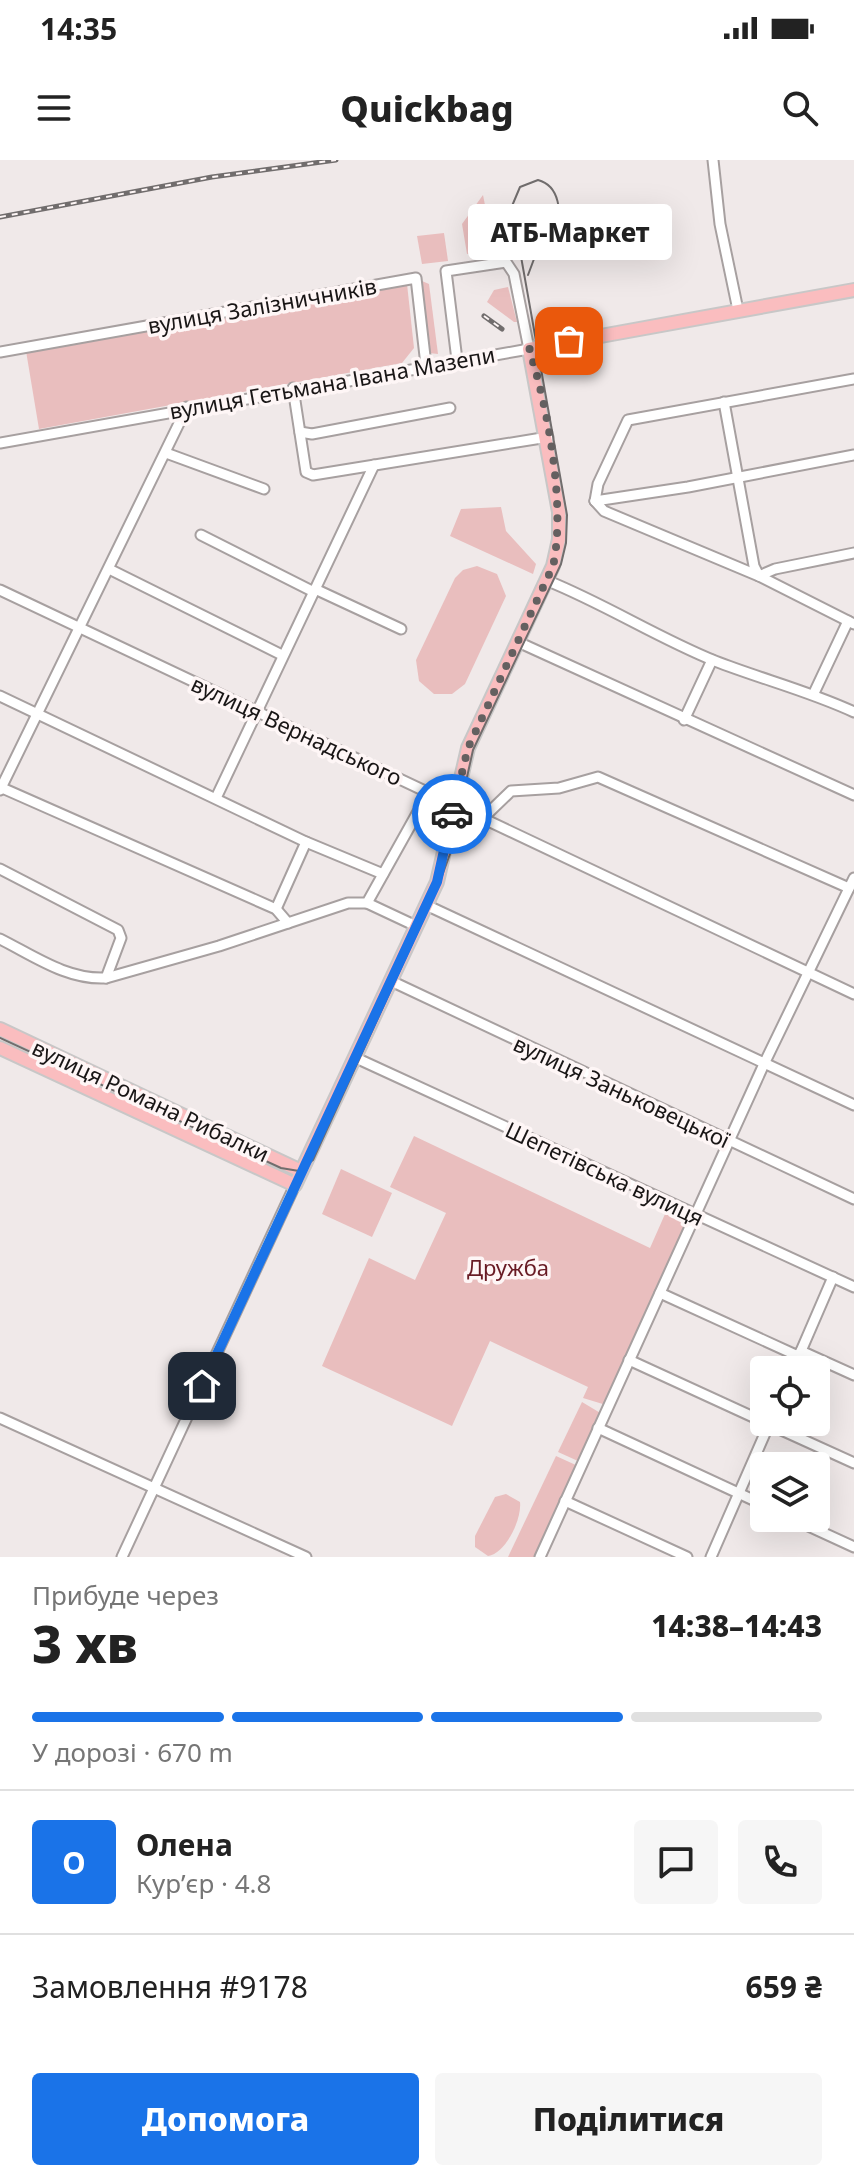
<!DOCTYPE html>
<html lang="uk">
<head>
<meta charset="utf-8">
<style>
	body { margin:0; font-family:"Noto Sans",sans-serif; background:#f6f6f6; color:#222; height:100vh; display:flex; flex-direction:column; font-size:30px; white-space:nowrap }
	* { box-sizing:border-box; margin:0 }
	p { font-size:26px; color:#767676 }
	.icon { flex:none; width:44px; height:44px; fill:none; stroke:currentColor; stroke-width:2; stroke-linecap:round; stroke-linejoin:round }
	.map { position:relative; height:1397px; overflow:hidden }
	.sheet { display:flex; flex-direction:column; background:#fff; flex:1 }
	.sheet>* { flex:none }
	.tools { position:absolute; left:750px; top:1196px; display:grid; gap:16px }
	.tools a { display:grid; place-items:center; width:80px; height:80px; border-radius:8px; background:#fff; box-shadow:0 8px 32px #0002; font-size:40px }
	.pin { position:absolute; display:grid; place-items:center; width:68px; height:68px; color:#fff; margin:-34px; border-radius:16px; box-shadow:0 4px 12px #0006 }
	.courier { position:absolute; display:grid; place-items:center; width:80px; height:80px; margin:-40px; border:6px solid #1a73e8; border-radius:50%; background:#fff; color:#222; box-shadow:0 2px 10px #0007 }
	.bubble { position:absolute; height:56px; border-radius:8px; background:#fff; box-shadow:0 8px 32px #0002; font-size:26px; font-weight:800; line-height:56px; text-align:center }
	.head em { font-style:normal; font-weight:800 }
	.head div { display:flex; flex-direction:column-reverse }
	.head { display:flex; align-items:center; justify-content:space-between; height:136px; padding:0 32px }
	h1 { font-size:52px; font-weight:800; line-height:60px }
	.bar { display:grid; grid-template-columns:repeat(4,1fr); gap:12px 8px; align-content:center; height:96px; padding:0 32px }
	.bar i { height:10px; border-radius:6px; background:#e0e0e0 }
	.bar .on { background:#1a73e8 }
	.bar p { grid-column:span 4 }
	.line { display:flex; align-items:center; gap:20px; padding:0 32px; border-top:2px solid #e0e0e0 }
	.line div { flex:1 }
	.round { display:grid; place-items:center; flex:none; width:84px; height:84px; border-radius:8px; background:#f6f6f6 }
	.action { display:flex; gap:16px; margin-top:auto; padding:16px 32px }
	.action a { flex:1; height:92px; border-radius:8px; background:#1a73e8; color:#fff; font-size:32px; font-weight:800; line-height:92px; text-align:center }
	.action a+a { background:#f6f6f6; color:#222 }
	.status { display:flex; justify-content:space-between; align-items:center; height:56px; padding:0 40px; background:#fff; direction:ltr }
	.status svg { height:22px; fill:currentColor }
	header { display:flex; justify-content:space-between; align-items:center; height:104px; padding:0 32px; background:#fff; font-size:36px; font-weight:800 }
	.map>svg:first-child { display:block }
	.green { fill:#e9bebe }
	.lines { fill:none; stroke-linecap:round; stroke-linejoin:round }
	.minor-casing { stroke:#a7a0a0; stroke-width:13 }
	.major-casing { stroke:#c8c7c7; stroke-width:16 }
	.minor { stroke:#fff; stroke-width:9 }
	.major { stroke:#fabdbf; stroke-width:12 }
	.tram { stroke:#716d6d; stroke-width:2 }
	.rail-casing { stroke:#716d6d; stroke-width:5 }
	.rail { stroke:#fef6f6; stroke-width:2; stroke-dasharray:6; stroke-linecap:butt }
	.done { stroke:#646060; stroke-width:8; stroke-dasharray:0 14.4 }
	.route { stroke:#1a73e8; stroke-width:10 }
	.labels { text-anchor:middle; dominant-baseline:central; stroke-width:7; stroke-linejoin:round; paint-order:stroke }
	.street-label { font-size:22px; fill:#191616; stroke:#fef6f6 }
	.park-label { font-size:22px; fill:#681b24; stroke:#fef6f6 }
</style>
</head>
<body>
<div class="status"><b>14:35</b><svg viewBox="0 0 49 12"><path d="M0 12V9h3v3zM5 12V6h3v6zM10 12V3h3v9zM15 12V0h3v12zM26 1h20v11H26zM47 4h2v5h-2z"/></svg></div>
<header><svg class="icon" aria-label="menu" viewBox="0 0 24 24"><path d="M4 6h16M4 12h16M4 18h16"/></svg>Quickbag<svg class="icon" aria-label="search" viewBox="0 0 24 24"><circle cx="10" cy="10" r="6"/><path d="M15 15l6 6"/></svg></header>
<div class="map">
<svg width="854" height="1397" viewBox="0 0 854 1397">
	<rect width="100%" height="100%" fill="#f0e9e9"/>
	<g class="green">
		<path d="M483,35L492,80L482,81L484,92L467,94L462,64Z"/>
		<path d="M444,73L448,101L422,104L417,76Z"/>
		<path d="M422,121L429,124L438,194L429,193L422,161Z"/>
		<path d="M407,124L414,188L402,203L39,269L26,191Z"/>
		<path d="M508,127L517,162H514L487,142L494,130Z"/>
		<path d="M501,347L506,371L536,404L533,414L450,376L461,349Z"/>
		<path d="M477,406L497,414L506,436L465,524L452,534H434L419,521L416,500L455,418L463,410Z"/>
		<path d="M414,976L650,1088L669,1045L690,1056L606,1245L583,1238L588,1227L490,1181L452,1266L322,1206L369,1098L415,1120L446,1053L390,1027Z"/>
		<path d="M341,1009L392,1033L372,1077L322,1054Z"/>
		<path d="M582,1242L602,1254L578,1301L558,1292Z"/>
		<path d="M556,1296L578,1306L536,1397H508Z"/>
		<path d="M506,1334L520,1342C522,1359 506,1393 488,1396L475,1387V1376L495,1337Z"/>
	</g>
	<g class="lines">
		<g class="minor-casing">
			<g id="minor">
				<path d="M713,0L720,64L738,150"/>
				<path d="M0,192L416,118L426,205"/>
				<path d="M293,228L306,312L313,315L548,277"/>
				<path d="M724,242L754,406L759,416L775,409L854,393"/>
				<path d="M300,272L312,274L450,248"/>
				<path d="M0,283L529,189L514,114L506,102L446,111L457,200"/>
				<path d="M166,293L264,329"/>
				<path d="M595,341L598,324L628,260L854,219"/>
				<path d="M595,341L604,351L759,416L854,464"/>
				<path d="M595,341L688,327L854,295"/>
				<path d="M201,375L314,432"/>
				<path d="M109,409L282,495"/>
				<path d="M548,421C605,444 658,478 715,501C761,519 809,531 854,552"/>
				<path d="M315,429L401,469"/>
				<path d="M0,430L854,834"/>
				<path d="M518,482L854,635"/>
				<path d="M814,533L848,461"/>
				<path d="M0,536L306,682L383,714"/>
				<path d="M684,560L712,500"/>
				<path d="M0,627L276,749L288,763"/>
				<path d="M0,630L187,247"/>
				<path d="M216,638L374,305"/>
				<path d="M483,658L511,631L559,628L598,617L849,728"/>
				<path d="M0,709L118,770L121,778L106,818"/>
				<path d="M367,743L416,766"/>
				<path d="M426,745L854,945"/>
				<path d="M276,749L306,682"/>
				<path d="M0,779C34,796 67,820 106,818L219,786L348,743H367L429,632"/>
				<path d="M391,821L854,1039"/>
				<path d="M356,898L854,1127"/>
				<path d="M660,1133L798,1196L801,1191L854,1215"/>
				<path d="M801,1191L833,1117"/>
				<path d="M629,1200L764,1262"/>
				<path d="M792,1210L798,1196"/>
				<path d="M0,1258L306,1397"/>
				<path d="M766,1263L854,1303"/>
				<path d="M598,1268L764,1345"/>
				<path d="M565,1341L687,1397"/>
				<path d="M791,1358L854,1387"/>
				<path d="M122,1397L295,1025"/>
				<path d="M540,1397L764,904L854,718"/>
				<path d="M711,1397L770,1262"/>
			</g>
		</g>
		<g class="major-casing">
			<g id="major">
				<path d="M0,869L301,1011"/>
				<path d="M0,888L295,1025L437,722L468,588L553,406L559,379V352L529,189L854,130"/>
			</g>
		</g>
		<use href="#minor" class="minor"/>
		<use href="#major" class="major"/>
		<path class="tram" d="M0,878L281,1008L299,1011L313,1000L438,727L450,694L473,590L561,404L566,383L567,355L512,46L520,27L538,20C561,26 560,53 559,72L534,99L528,115"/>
		<g class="rail-casing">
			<g id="rail">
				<path d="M0,57L212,17L336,0"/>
				<path d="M484,156L502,169"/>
			</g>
		</g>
		<use href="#rail" class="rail"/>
	</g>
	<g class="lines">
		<path class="done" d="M452,654L468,588L553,406C566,348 548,246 529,189L569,181"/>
		<path class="route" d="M202,1226L437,722L452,654"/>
	</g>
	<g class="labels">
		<g class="street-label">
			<text transform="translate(262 145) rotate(-10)">вулиця Залізничників</text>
			<text transform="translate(332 222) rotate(-10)">вулиця Гетьмана Івана Мазепи</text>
			<text transform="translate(297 570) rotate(25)">вулиця Вернадського</text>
			<text transform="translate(622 931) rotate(25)">вулиця Заньковецької</text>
			<text transform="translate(151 940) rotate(25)">вулиця Романа Рибалки</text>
			<text transform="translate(605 1013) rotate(25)">Шепетівська вулиця</text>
		</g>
		<g class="park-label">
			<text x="508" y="1107">Дружба</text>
		</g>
	</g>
</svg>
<div class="tools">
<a><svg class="icon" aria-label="locate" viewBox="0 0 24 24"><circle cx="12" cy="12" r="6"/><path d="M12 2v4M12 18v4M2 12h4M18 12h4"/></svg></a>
<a><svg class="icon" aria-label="layers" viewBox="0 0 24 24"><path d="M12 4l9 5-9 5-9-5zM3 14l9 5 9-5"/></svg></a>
</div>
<div class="pin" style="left:569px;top:181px;background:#ea580c"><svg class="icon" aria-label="bag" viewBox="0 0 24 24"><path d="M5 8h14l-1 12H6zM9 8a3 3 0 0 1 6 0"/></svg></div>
<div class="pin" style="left:202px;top:1226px;background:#1f2937"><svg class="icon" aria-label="home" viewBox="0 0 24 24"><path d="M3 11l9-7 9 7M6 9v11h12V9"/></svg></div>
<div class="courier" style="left:452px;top:654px"><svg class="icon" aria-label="car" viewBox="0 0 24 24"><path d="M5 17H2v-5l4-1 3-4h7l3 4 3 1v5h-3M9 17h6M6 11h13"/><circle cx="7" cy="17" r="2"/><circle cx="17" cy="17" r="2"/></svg></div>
<div class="bubble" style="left:468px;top:44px;width:204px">АТБ-Маркет</div>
</div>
<section class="sheet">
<div class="head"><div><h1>3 хв</h1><p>Прибуде через</p></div><em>14:38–14:43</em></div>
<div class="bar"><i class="on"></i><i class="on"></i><i class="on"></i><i></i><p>У дорозі · 670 m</p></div>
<div class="line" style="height:144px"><b class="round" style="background:#1a73e8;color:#fff">О</b><div><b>Олена</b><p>Кур’єр · 4.8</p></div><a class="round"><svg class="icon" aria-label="chat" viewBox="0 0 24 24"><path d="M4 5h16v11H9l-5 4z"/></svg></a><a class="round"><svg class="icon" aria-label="phone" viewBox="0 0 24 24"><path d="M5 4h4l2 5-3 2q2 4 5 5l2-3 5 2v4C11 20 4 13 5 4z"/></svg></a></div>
<div class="line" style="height:104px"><div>Замовлення #9178</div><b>659 ₴</b></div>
<div class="action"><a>Допомога</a><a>Поділитися</a></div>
</section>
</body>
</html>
